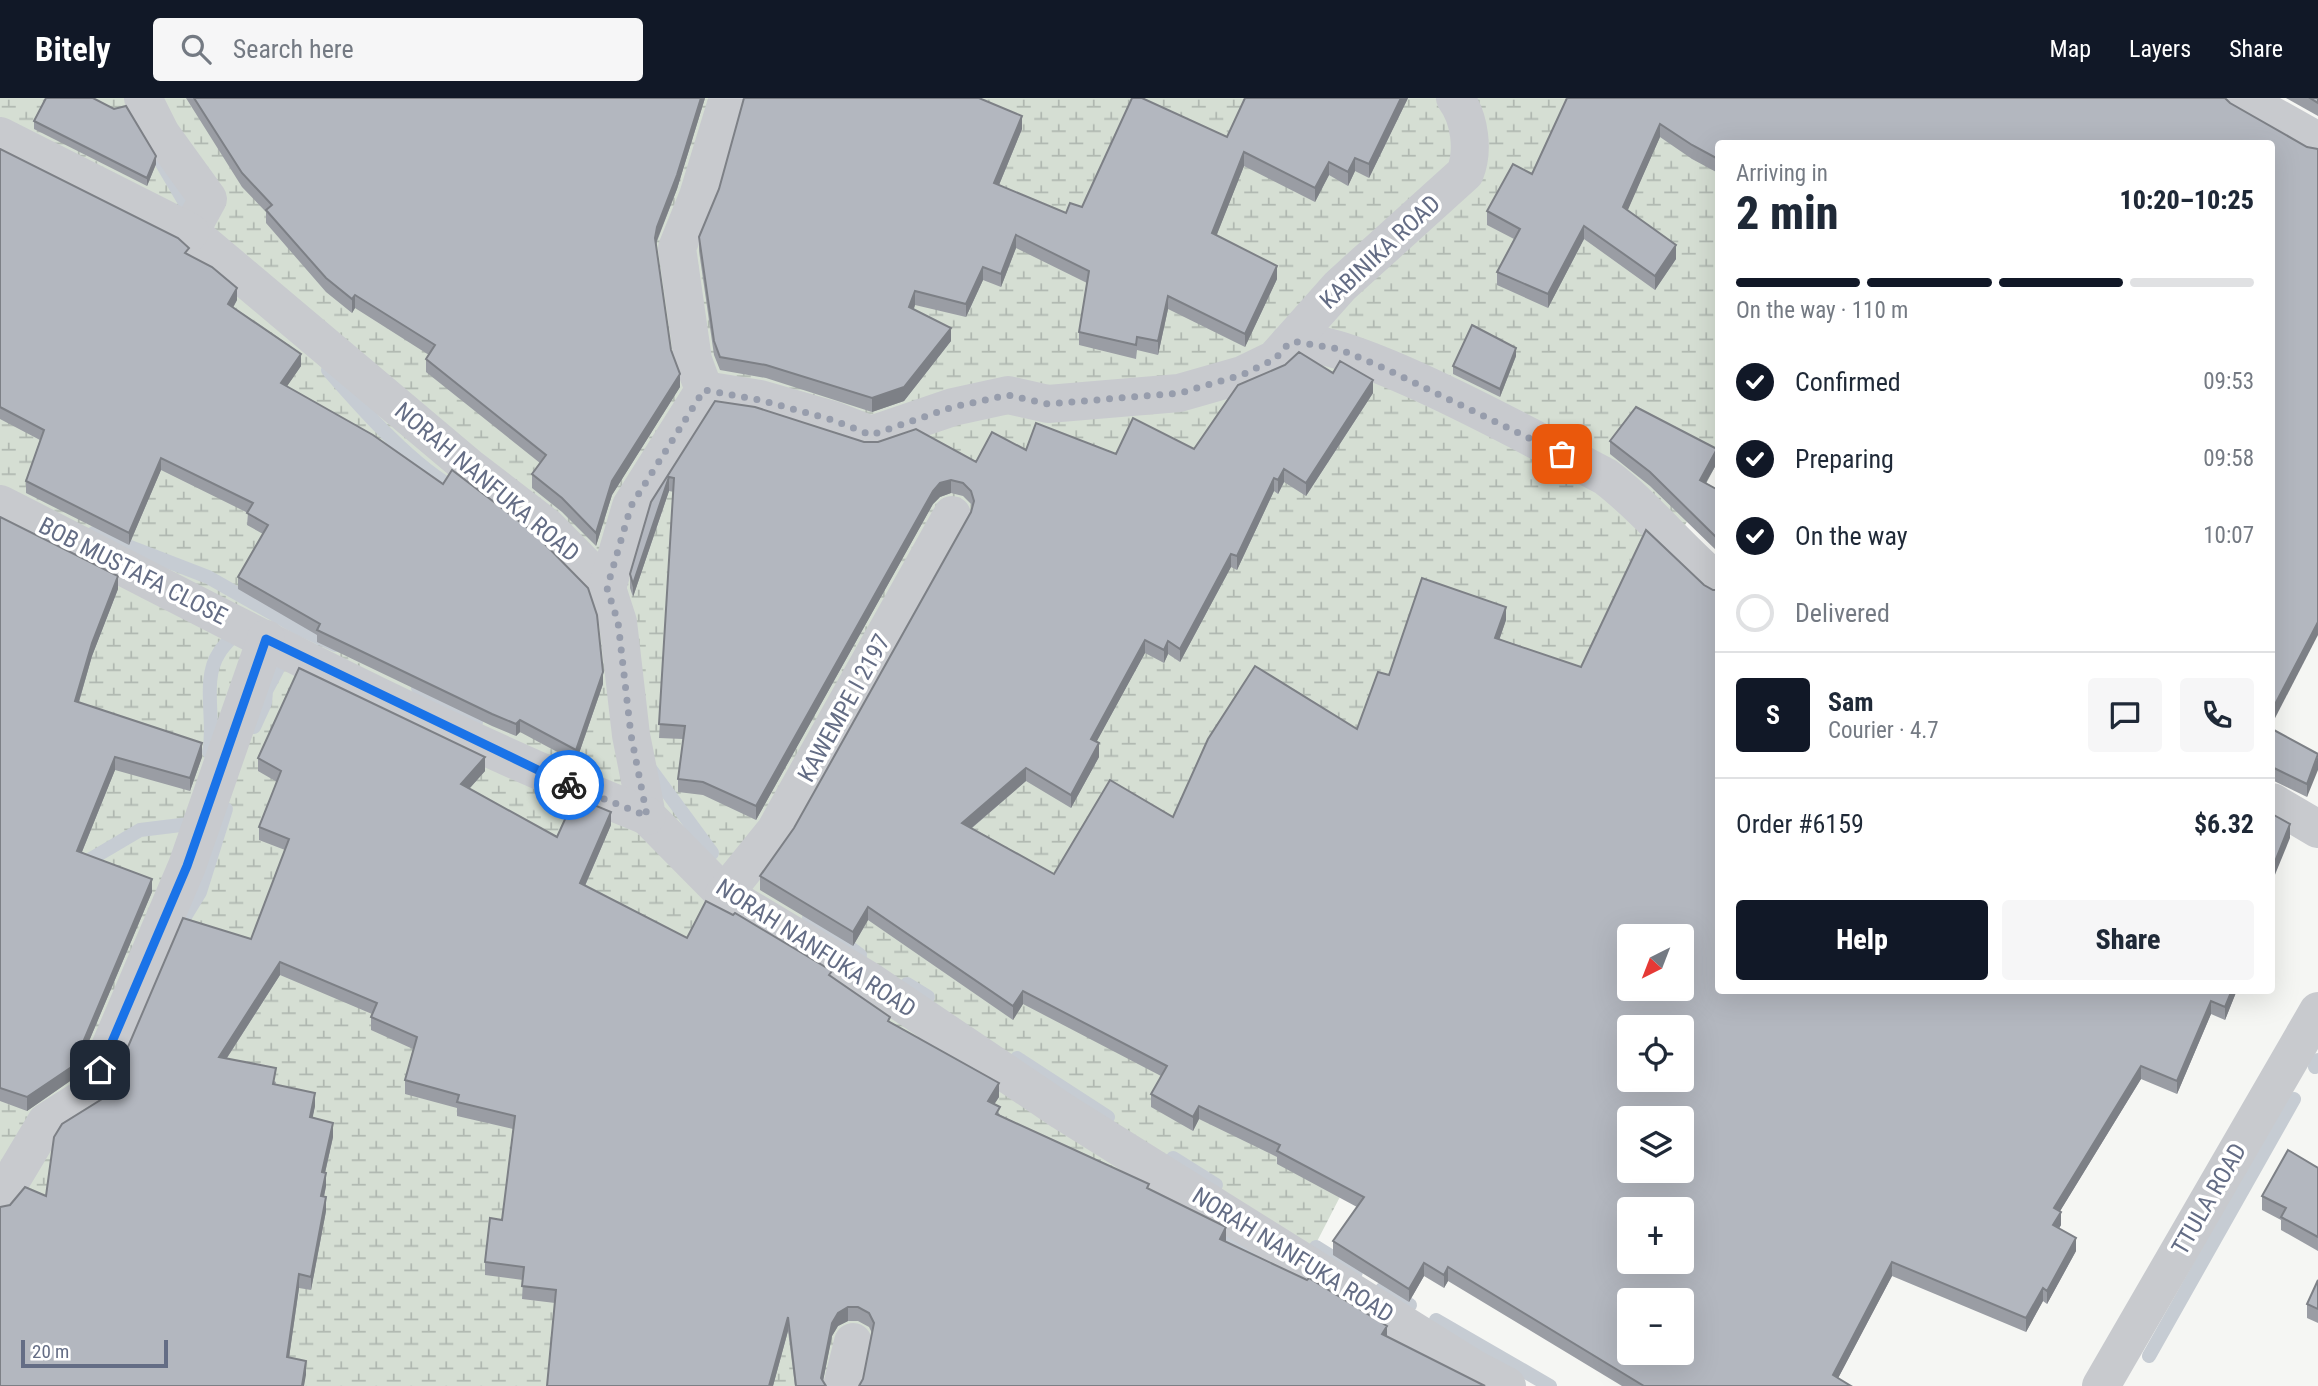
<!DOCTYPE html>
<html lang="en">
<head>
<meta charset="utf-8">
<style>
	body { margin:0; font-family:"Roboto Condensed",sans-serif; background:#f6f6f7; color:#1f2937; height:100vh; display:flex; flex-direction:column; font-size:26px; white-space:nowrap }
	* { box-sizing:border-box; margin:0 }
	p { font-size:23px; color:#747a83 }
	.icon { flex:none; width:38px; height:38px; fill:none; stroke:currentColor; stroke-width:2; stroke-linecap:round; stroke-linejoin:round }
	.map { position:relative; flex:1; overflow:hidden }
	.drawer { position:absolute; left:1715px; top:42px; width:560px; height:854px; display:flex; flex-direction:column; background:#fff; border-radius:7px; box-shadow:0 7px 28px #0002 }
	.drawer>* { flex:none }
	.needle { width:46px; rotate:222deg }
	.controls { position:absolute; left:1617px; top:826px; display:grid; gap:14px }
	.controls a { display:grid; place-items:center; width:77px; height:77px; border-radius:7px; background:#fff; box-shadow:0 7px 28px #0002; font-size:35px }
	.scale { position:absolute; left:21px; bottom:18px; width:147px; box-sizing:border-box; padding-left:7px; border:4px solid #646d85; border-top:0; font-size:19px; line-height:24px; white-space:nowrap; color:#646d85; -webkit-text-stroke:5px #fff; paint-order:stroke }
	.pin { position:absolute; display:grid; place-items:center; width:60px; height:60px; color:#fff; margin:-30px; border-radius:14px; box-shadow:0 4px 10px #0006 }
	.courier { position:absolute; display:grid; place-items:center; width:70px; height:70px; margin:-35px; border:5px solid #1a73e8; border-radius:50%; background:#fff; color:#222; box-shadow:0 2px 9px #0007 }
	.overview em { font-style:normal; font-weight:800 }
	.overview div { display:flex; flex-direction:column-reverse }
	.overview { display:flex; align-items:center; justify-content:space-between; height:119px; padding:0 21px }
	h1 { font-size:46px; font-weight:800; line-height:52px }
	.bar { display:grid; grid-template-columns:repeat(4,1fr); gap:10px 7px; align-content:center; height:84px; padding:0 21px }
	.bar i { height:9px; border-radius:5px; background:#e0e1e3 }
	.bar .current { background:#111827 }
	.bar p { grid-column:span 4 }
	.line { display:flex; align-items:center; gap:18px; padding:0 21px; border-top:2px solid #e0e1e3 }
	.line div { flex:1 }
	.round { display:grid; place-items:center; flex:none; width:74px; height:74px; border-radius:7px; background:#f6f6f7 }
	ol { padding:0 21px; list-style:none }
	li { display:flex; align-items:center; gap:21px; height:77px }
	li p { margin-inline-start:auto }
	li .icon { padding:7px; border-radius:50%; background:#111827; color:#fff; stroke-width:4 }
	li:last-child { color:#747a83 }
	li i { width:38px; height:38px; border:4px solid #e0e1e3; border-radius:50% }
	.cta { display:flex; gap:14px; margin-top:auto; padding:14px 21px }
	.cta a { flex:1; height:80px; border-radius:7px; background:#111827; color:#fff; font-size:28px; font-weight:800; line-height:80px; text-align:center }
	.cta a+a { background:#f6f6f7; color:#1f2937 }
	header { display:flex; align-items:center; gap:42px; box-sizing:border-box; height:98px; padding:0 35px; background:#111827; color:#fff }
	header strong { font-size:33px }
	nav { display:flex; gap:38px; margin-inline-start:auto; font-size:24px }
	.search { width:490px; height:63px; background:#f6f6f7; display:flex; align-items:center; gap:18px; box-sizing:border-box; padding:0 24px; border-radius:7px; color:#747a83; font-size:26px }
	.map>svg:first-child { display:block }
	.wetland { fill:url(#wetland-marsh) }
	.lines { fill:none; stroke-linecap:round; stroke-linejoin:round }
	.stream { stroke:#c6ccd3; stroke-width:14 }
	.minor { stroke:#c8cace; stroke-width:38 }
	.wall { fill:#9a9da4 }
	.shaded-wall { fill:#7d8086 }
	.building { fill:#b3b7bf; stroke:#7d8086; stroke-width:2; fill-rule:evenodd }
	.done { stroke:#979dac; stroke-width:7; stroke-dasharray:0 12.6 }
	.route { stroke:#1a73e8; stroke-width:9 }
	.labels { text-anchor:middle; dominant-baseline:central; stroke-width:7; stroke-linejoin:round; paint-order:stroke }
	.street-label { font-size:24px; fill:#646d85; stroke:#fff }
</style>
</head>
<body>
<header>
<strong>Bitely</strong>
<div class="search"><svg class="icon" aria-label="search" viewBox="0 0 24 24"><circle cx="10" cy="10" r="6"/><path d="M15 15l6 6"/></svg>Search here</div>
<nav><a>Map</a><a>Layers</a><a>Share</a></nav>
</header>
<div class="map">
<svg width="2318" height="1288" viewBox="0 0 2318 1288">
	<defs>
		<pattern id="wetland-marsh" width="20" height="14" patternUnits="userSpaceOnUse" patternTransform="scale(1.75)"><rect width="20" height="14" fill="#d5ded3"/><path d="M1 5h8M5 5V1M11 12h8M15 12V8" fill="none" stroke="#b0b8b1"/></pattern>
	</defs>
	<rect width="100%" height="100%" fill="#f5f6f3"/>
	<path class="wetland" d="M0,0H1821L1718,46V363L1270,1235L1262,1288H0Z"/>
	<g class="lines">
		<g class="stream">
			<path d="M157,57L194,120"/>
			<path d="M328,272C362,311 414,370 459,393"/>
			<path d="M94,435L208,479L298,530L335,547"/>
			<path d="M418,590L476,624"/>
			<path d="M254,629L265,605L266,593L286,555"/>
			<path d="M209,654C216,624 201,582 219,555C224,546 234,538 241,530"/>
			<path d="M651,672L712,755"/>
			<path d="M79,768L140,732L189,726L192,718"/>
			<path d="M809,819L860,857"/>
			<path d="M181,825L200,794L226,711"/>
			<path d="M907,886L928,899"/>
			<path d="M1017,960L1108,1019"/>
			<path d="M2315,969L2318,962"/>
			<path d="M1173,1060L1216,1087"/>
			<path d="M1211,1131L1274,1170"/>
			<path d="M1316,1149L1356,1174"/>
			<path d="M1382,1191L1410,1207"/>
			<path d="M1436,1222L1550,1288"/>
			<path d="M2149,1258L2294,1001"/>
		</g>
		<g class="minor">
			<path d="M143,0L161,36L208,101L190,134L469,369L547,429L607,490L618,524L631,637L647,718L724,796L868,882L1062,1013L1473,1270L1507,1288"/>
			<path d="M2241,0L2318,43"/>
			<path d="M0,38L190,134"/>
			<path d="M1289,245C1344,234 1548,349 1606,379C1647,410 1678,451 1718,484"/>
			<path d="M704,292L760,301L833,322L871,337L953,309L1008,297L1048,306L1179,295L1242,277L1275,261L1340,188L1465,75C1474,53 1470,20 1455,0"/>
			<path d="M0,406C211,513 427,631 647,718"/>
			<path d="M607,490L631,408L704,292L693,262L677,150L698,98L728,0"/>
			<path d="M2272,704L2318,731"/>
			<path d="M724,796L775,733L952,417"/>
			<path d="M0,1101L46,1024L90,996L187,768L266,541"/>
			<path d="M842,1288L853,1244"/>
			<path d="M2101,1288L2318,913"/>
		</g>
	</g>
	<g class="wall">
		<path d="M186,0H705L677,91L656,146L671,252L680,289L612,397L596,448L562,414L532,390V376L540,365L426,274V261L429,257L355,210L352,215L326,194L266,125V114L242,89Z"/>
		<path d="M1245,0H1408L1369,80L1355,73L1348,88L1329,77L1315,104L1244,68L1216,138L1277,181L1245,249L1168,211L1158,257L1137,252L1136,261L1079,247V234L1087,185L1016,150L1001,189L983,182L966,219L915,207L914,211L951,243L904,303L872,314L766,280L720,272L714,257L699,153V139L719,91L1022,31L999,87L1066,115L1082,109L1227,39Z"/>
		<path d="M1567,0L2272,46H1718V75L1692,61L1660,39L1627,113L1676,161L1655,192L1584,141L1548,210L1497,187V174L1514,141L1487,127V113L1532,76Z"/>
		<path d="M2286,0H2318V18Z"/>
		<path d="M34,23L156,66L147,88L34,31Z"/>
		<path d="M0,51L189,157L237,202L233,210L301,268L287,288L603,586L576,664L520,634L516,638L492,628L317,544V537L238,491V479L263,436L247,427L248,415L161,372L129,447L26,395V383L40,342L0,321Z"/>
		<path d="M1516,258L1500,299L1453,276V268Z"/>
		<path d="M1333,275L1373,295L1306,398L1284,384L1278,396L1274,393L1237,472L1231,469L1180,564L1168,556L1164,565L1145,555L1096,644L1099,659L1071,710L1026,683L972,730L1054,776L1357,631L1389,577L1506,522L1499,542L1581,569L1704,487L1713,492L1718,892H2237L2225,922L2211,916L2177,996L2141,981L2060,1113L2061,1127L2059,1130L2076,1153L2047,1206L2043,1203L2026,1234L1892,1178L1838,1280L1850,1288H1622L1448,1183L1444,1190L1424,1178L1409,1204L1333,1157V1143L1357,1109L1277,1066V1059L1199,1021L1193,1033L1151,1009V996L1161,978L1023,906L1013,922L868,822L853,848L760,792V778L794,730L971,414L972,410L971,406L963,398L951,395L940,399L933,406L756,722L703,697L678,694V681L683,641L659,640L674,394L669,393L633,499L630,490V476L651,404L715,303L864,344L976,364L1026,352L1116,356L1194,351Z"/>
		<path d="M1610,343L1717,365L1706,385L1718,392V454L1650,388L1610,356Z"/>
		<path d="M0,419L118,491L92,558L79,604L202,659L190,693L115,672L82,754L152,794L73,981L27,1013L0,1003Z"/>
		<path d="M2272,631L2318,656L2307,699L2272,682Z"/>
		<path d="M258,660L485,673L469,691L557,739L611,727L585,788L687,840L832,879L890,924L999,999L994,1006L1000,1017L1149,1091L1226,1143H1225L1387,1228L863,1281L872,1235L869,1229L858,1223H848L838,1228L832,1238L823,1283L826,1288H795L788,1233L773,1288H547L555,1205L522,1201L523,1182L485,1177V1164L502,1122L513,1031L457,1018V1010L405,996V982L413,951L371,932V919L372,916L280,877L227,960L276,984L275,987L315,1008L312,1020L333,1039L325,1075L326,1088L324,1099L326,1113L311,1192L299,1190L289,1260L306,1277L46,1098L102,1001L251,841L285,752L259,742V729L277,684L258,673Z"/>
		<path d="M2318,1070V1153L2281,1132V1122L2262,1112V1098Z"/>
		<path d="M2318,1182V1225L2307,1220V1206Z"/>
	</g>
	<g class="shaded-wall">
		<path d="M701,0H705L677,91L657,142L655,153L657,129Z"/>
		<path d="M1401,0H1408L1369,80V66Z"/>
		<path d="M1022,18V31L994,99V85Z"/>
		<path d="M1660,26V39L1623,123V109Z"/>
		<path d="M1244,54V68L1212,149V135Z"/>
		<path d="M156,58V66L147,88V80Z"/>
		<path d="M1355,60V73L1348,88V74Z"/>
		<path d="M1329,64V77L1315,104V90Z"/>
		<path d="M1584,128V141L1548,210V196Z"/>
		<path d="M1016,137V150L1001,189V176Z"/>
		<path d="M1676,147V161L1655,192V178Z"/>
		<path d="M1277,168V181L1245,249V236Z"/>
		<path d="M983,169V182L966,219V206Z"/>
		<path d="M237,190V202L228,218V206Z"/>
		<path d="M915,193V207L909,222V209Z"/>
		<path d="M355,197V210L352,215V201Z"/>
		<path d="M1168,198V211L1158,257V243Z"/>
		<path d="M951,230V243L904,303L872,314V300Z"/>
		<path d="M1516,250V258L1500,299V291Z"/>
		<path d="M301,256V268L281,297V285Z"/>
		<path d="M680,276V289L612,397L596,448V435L612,383Z"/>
		<path d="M1373,282V295L1306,398V385Z"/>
		<path d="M1717,351V365L1700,395V382Z"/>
		<path d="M161,360V372L129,447V435Z"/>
		<path d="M1284,371V384L1278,396V382Z"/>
		<path d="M669,379V393L633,499V486Z"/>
		<path d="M1274,380V393L1237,472V458Z"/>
		<path d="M951,382V395L940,399L933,406L756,722V708L933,393L940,385Z"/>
		<path d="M1231,456V469L1180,564V551Z"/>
		<path d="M118,478V491L92,558L75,617V603L92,545Z"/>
		<path d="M1506,509V522L1495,554V540Z"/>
		<path d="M2318,524V537L2272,626V612Z"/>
		<path d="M1145,542V555L1091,654V641Z"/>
		<path d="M1168,543V556L1164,565V552Z"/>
		<path d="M603,574V586L576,664V652Z"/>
		<path d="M520,622V634L516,638V626Z"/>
		<path d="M202,645V659L190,693V680Z"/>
		<path d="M1099,645V659L1071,710V697Z"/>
		<path d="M2318,658V672L2307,699V686Z"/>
		<path d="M115,659V672L77,766V753Z"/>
		<path d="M485,659V673L461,700V686Z"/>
		<path d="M1026,670V683L962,738V725Z"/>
		<path d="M611,714V727L580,799V785Z"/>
		<path d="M2290,726V740L2272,784V771Z"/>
		<path d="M152,781V794L73,981L27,1013V999Z"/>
		<path d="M868,809V822L853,848V834Z"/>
		<path d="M280,864V877L219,972V959Z"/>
		<path d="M2232,892H2237L2225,922V909Z"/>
		<path d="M1023,893V906L1013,922V908Z"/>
		<path d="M2211,903V916L2177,996V983Z"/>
		<path d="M2141,968V981L2054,1123V1110Z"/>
		<path d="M999,985V999L988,1016V1003Z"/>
		<path d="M315,995V1008L310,1033V1019Z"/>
		<path d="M1199,1008V1021L1193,1033V1019Z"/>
		<path d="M333,1025V1039L322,1088V1074Z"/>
		<path d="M326,1075V1088L321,1112V1098Z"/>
		<path d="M326,1099V1113L311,1192V1179Z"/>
		<path d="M2061,1114V1127L2053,1141V1127Z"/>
		<path d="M1226,1129V1143L1220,1154V1141Z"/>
		<path d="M2076,1140V1153L2047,1206V1193Z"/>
		<path d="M1892,1164V1178L1834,1288L1833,1277Z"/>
		<path d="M1424,1165V1178L1409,1204V1191Z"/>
		<path d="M1448,1169V1183L1444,1190V1177Z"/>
		<path d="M299,1176V1190L287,1273V1259Z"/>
		<path d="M2043,1190V1203L2026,1234V1220Z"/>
		<path d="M848,1209V1223L838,1228L832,1238L822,1288L821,1280L832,1225L838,1215Z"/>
		<path d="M788,1219V1233L773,1288H769Z"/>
		<path d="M1387,1228V1242L1382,1236Z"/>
		<path d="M306,1263V1277L304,1288H302Z"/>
	</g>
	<g class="building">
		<path d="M46,0H93L114,11L126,8L156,58L147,80L34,23Z"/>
		<path d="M194,0H701L677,77L657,129L655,140L671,252L680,276L612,383L596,435L562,400L532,376L546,357L426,261L435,247L355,197L352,201L326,180L266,112L272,107L242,75Z"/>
		<path d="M744,0H979L1022,18L994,85L1066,115L1070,105L1082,109L1132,0H1142L1227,39L1245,0H1401L1369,66L1355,60L1348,74L1329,64L1315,90L1244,54L1212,135L1277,168L1245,236L1168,198L1158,243L1137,239L1136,247L1079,234L1089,173L1016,137L1001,176L983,169L966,206L915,193L909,209L951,230L904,289L872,300L766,267L720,259L714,243L699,139L719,91Z"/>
		<path d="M1567,0H2225L2230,5L2307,49L2318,51V524L2272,612V46H1718V61L1692,47L1660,26L1623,109L1676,147L1655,178L1584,128L1548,196L1497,174L1520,131L1487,113L1513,66L1532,76Z"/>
		<path d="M2310,0H2318V5Z"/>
		<path d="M0,51L178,140L189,150L185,155L212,169L237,190L228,206L301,256L281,285L373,337L443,386L452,372L532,433L588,490L597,517L603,574L576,652L520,622L516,626L492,616L317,532L320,526L238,479L268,427L247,415L253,405L161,360L129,435L26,383L44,332L0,309Z"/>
		<path d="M1472,227L1516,250L1500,291L1453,268Z"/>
		<path d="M1299,254L1333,275L1340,263L1373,282L1306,385L1284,371L1278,382L1274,380L1237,458L1231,456L1180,551L1168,543L1164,552L1145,542L1091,641L1099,645L1071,697L1026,670L962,725L1054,776L1110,682L1173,719L1208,641L1255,568L1357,631L1378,574L1389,577L1422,480L1506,509L1495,540L1581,569L1646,432L1704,487L1713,492H1718V892H2232L2225,909L2211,903L2177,983L2141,968L2054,1110L2061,1114L2053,1127L2076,1140L2047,1193L2043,1190L2026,1220L1892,1164L1833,1277L1851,1288H1644L1448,1169L1444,1177L1424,1165L1409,1191L1333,1143L1364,1099L1277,1053L1280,1047L1199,1008L1193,1019L1151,996L1167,968L1023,893L1013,908L868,809L853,834L760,778L794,730L971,414L974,403L971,393L963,385L951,382L940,385L933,393L756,708L703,684L678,681L685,628L659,626L674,380L669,379L633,486L630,476L651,404L715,303L755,309L864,344H878L916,331L976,364L992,334L1026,352L1036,325L1116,356L1133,320L1194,351L1238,287L1285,267ZM1629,838H1682V891H1629ZM1629,929H1682V982H1629ZM1629,1020H1682V1073H1629ZM1629,1111H1682V1164H1629ZM1629,1202H1682V1255H1629Z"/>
		<path d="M1636,309L1717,351L1700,382L1718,392V441L1650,374L1610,343Z"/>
		<path d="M0,419L118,478L92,545L75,603L202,645L190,680L115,659L77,753L152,781L73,968L27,999L0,990Z"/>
		<path d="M299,570L485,659L461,686L557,739L575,699L611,714L580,785L687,840L706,803L733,817L735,815L832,873L829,877L890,919L888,923L999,985L988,1003L1000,1009L996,1016L1149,1086L1147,1090L1226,1129L1220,1141L1307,1182L1309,1180L1387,1228L1382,1236L1485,1288H859L863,1281L874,1225L869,1215L858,1209H848L838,1215L832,1225L821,1280L826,1288H796L788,1219L769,1288H547L556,1192L522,1188L524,1169L485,1164L490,1120L502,1122L515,1018L457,1004L459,997L405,982L417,939L371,919L377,905L280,864L219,959L276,970L273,986L315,995L310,1019L333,1025L322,1074L326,1075L321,1098L326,1099L311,1179L299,1176L287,1259L306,1263L302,1288H0V1109L10,1107L25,1089L46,1098L54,1039L62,1026L102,1001L110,991L183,820L251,841L289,741L259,729L281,673L258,660Z"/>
		<path d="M2272,631L2318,656L2307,686L2272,669Z"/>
		<path d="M2272,716L2290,726L2272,771Z"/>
		<path d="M2288,1052L2318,1070V1139L2281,1119L2286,1110L2262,1098Z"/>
		<path d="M2318,1182V1211L2307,1206Z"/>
	</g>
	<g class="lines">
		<path class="done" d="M569,687L647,718L631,637L618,524L607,490L631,408L704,292L760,302L833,322L871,337L953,309L1008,297L1048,306L1180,295L1242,277L1275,261L1289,245L1297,244L1339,251L1384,270L1562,356"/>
		<path class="route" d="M100,972L187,768L266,541L569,687"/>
	</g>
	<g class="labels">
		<g class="street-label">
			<text transform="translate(1380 154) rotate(-43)">KABINIKA ROAD</text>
			<text transform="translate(487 384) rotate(40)">NORAH NANFUKA ROAD</text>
			<text transform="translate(133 473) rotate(27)">BOB MUSTAFA CLOSE</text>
			<text transform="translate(844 610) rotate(-61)">KAWEMPE I 2197</text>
			<text transform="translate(816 850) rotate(33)">NORAH NANFUKA ROAD</text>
			<text transform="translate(2209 1101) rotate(-60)">TTULA ROAD</text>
			<text transform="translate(1293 1157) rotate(32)">NORAH NANFUKA ROAD</text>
		</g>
	</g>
</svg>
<div class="controls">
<a><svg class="needle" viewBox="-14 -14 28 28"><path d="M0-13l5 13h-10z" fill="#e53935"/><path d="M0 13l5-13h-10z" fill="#747a83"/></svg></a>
<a><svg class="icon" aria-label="locate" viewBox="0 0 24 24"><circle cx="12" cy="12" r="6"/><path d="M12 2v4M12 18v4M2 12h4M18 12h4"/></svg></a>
<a><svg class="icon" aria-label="layers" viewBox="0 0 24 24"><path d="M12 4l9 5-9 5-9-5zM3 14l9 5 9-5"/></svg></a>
<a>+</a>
<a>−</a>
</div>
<div class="scale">20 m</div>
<div class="pin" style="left:1562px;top:356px;background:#ea580c"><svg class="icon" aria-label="bag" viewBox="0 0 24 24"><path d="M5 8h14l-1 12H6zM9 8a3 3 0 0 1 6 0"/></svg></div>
<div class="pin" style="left:100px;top:972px;background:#1f2937"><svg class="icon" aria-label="home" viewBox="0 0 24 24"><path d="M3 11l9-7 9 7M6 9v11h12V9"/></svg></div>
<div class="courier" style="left:569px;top:687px"><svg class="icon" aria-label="bike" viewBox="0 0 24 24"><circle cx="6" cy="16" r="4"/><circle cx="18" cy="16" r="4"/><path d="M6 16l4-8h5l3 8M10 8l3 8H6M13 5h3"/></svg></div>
<section class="drawer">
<div class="overview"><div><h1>2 min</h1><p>Arriving in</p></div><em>10:20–10:25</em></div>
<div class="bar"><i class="current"></i><i class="current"></i><i class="current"></i><i></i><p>On the way · 110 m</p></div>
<ol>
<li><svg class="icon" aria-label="check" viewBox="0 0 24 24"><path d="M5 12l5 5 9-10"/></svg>Confirmed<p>09:53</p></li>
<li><svg class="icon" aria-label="check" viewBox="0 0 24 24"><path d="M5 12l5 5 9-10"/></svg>Preparing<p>09:58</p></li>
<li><svg class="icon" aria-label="check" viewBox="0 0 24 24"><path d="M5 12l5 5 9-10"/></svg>On the way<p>10:07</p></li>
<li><i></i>Delivered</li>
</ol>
<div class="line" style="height:126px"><b class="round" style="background:#111827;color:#fff">S</b><div><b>Sam</b><p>Courier · 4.7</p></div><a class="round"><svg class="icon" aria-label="chat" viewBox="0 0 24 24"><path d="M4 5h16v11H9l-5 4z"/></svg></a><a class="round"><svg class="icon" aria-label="phone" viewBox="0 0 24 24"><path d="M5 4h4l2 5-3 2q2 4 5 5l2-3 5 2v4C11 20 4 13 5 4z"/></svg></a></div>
<div class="line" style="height:91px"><div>Order #6159</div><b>$6.32</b></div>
<div class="cta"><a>Help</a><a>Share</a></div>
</section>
</div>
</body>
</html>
